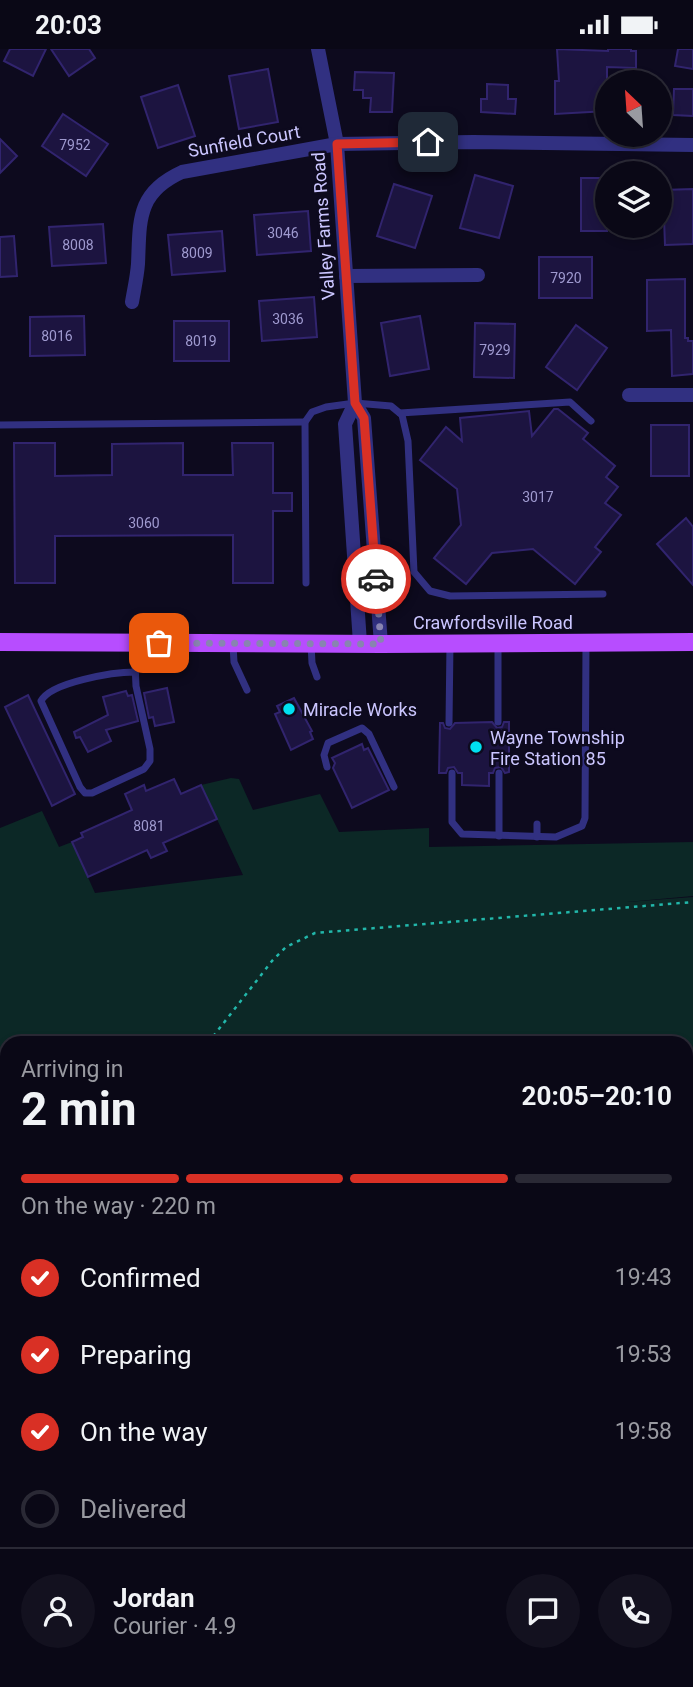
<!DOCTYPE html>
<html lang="en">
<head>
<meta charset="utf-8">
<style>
	body { margin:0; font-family:Roboto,sans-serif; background:#13111f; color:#f1f3f6; height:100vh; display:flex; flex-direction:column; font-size:26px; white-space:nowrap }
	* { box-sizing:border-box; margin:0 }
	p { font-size:23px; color:#999aa1 }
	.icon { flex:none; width:38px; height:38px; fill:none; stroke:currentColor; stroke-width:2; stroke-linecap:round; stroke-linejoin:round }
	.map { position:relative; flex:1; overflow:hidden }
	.details { position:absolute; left:0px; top:987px; width:693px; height:651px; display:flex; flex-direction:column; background:#0a0816; border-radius:21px 21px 0 0; box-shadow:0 4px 10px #0003,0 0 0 2px #2a2935 }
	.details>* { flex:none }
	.needle { width:46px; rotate:335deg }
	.tools { position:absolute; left:595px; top:21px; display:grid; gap:14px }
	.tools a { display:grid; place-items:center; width:77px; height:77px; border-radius:50%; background:#0a0816; box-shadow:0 4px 10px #0003,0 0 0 2px #2a2935; font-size:35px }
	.pin { position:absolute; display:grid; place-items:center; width:60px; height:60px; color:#fff; margin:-30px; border-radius:14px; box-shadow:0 4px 10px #0006 }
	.courier { position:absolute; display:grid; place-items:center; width:70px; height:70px; margin:-35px; border:5px solid #d93025; border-radius:50%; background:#fff; color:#222; box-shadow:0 2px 9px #0007 }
	.head em { font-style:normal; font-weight:700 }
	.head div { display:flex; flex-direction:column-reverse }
	.head { display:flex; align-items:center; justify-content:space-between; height:119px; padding:0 21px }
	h1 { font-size:46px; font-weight:700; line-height:52px }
	.bar { display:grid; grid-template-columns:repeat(4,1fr); gap:10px 7px; align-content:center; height:84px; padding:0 21px }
	.bar i { height:9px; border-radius:5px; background:#2a2935 }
	.bar .selected { background:#d93025 }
	.bar p { grid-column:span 4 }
	.line { display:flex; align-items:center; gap:18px; padding:0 21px; border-top:2px solid #2a2935 }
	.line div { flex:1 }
	.round { display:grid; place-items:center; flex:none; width:74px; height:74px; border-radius:37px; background:#13111f }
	ol { padding:0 21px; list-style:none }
	li { display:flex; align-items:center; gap:21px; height:77px }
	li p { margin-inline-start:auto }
	li .icon { padding:7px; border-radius:50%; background:#d93025; color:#fff; stroke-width:4 }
	li:last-child { color:#999aa1 }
	li i { width:38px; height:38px; border:4px solid #2a2935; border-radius:50% }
	.status { display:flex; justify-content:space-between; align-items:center; height:49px; padding:0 35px; background:#0a0816; direction:ltr }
	.status svg { height:19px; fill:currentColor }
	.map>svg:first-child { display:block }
	.green { fill:#0c2826; fill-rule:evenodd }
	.building { fill:#1c1440; stroke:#31246e; stroke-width:2 }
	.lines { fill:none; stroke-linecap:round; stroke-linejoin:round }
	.path { stroke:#22b7aa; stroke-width:2.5; stroke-dasharray:3.5 5; stroke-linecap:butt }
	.service { stroke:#313081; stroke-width:7 }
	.minor { stroke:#313081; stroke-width:14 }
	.primary { stroke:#b74dff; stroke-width:18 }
	.done { stroke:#8884b0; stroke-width:7; stroke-dasharray:0 12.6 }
	.route { stroke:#d93025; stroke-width:9 }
	.poi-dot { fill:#00e0f1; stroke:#0d0a1e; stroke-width:2.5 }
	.labels { text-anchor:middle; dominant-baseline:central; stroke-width:5; stroke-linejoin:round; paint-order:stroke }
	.number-label { font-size:14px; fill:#9f9acf }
	.street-label { font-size:18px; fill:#cbc6ff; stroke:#0d0a1e }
	.poi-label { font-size:18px; fill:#cbc6ff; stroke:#0d0a1e; text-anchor:start }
</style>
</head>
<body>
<div class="status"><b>20:03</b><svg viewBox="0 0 49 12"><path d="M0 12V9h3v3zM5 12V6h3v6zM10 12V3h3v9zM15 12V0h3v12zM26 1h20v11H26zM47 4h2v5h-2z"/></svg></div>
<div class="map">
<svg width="693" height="1638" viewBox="0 0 693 1638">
	<rect width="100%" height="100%" fill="#0d0a1e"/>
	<path class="green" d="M231,729L239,730L253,761L320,745L339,783L429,779V798L693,793V847L627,853L693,848V1638H0V779L42,762L59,798L72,793L95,844L243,826L201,736ZM7,994H686V1631H7Z"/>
	<g class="building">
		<path d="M10,0H46L33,27L4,12Z"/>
		<path d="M51,0H89L95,9L69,27Z"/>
		<path d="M557,0L608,2V0H631V2H636V19L607,18V62L555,65V32H559Z"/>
		<path d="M678,0H693V20L675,17Z"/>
		<path d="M268,20L278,73L239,80L229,27Z"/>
		<path d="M355,23L394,24L392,63H370L371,49H363V41H354Z"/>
		<path d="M487,35L508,36V50H516L515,65L481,63V50H487Z"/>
		<path d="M178,36L195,87L158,99L141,48Z"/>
		<path d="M674,40H693V67L673,66Z"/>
		<path d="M63,65L108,95L86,127L42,97Z"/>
		<path d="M0,90L17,107L0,124Z"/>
		<path d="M475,126L513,137L499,189L460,179Z"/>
		<rect x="581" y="129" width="26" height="53"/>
		<path d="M394,135L432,147L415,199L377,187Z"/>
		<path d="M693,140V195L665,196L663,141Z"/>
		<path d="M308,162L311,202L257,206L254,166Z"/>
		<path d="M103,175L106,214L52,217L49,178Z"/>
		<path d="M222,182L225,222L172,226L168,186Z"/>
		<path d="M14,187L17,227L0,228V188Z"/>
		<rect x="539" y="208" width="53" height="41"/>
		<path d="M685,230V289H688V292H693V325L672,327L671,281L647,282V231Z"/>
		<path d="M314,248L317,288L262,292L259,252Z"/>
		<path d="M84,267L85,306L30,307V268Z"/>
		<path d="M420,267L429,320L390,327L381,274Z"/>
		<rect x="174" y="272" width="55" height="40"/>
		<path d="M475,274L515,275L514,329L474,328Z"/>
		<path d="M576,276L607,299L577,341L546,318Z"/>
		<path d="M554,360H558L588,384L583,390L615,417L606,428L618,438L605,454L621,466L595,498L601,503L575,535L533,500L492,504L466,535L434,509L461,476L457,440L420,411L446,378L462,392L460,369L529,362L532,387Z"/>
		<rect x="651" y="376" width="38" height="51"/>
		<path d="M14,394H55V427L112,426V395L183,394V426H233L232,394H273V444H292V462H273V534H233V486L55,487V534H15Z"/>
		<path d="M686,469L693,478V536L657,495Z"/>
		<path d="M167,639L174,673L155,677L153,668L149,669L144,644Z"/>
		<path d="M126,642L128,647L132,646L138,672L106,681L111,692L88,703L80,688L76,689L74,683L108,666L103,648Z"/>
		<path d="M28,646L75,745L52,757L5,658Z"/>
		<path d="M294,649L312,682L310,683L313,690L291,701L275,665L280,663L277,657Z"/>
		<path d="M492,673L497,679L502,678L504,673H509V723L505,724L501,718L495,719L493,724H489V737L462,736V724H458L454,718L448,719L446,724H439L440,674H443L445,679L450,680L455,674Z"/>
		<path d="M362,695L364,701L368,699L389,741L352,759L333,719L335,714L332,709Z"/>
		<path d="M174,730L181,745L201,736L217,770L163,794L167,802L151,809L147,801L88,828L72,793L83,788L81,784L132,761L125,745L144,736L146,742Z"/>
	</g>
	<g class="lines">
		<g class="path">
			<path d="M208,994L272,912L286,898L315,884L693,853"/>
			<path d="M686,1107H693"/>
			<path d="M686,1538L693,1539"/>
			<path d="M313,1631L329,1638"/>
			<path d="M419,1631L425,1638"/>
			<path d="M70,1638L71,1631"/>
			<path d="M237,1638L246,1631"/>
			<path d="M405,1638L408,1631"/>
			<path d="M682,1638L693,1634"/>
		</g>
		<g class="service">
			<path d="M400,364L570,353L591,372"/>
			<path d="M0,376L305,373"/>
			<path d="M306,534L305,373L312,363L326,358L355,354L391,357L402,366L408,392L414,523L430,542L450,547L603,545"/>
			<path d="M134,594L136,637L150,700V712L144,720L92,744H85L80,738L41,652C51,633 114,623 135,623"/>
			<path d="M498,594V673"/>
			<path d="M311,595L312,614L317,628"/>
			<path d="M233,596L234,613L247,641"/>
			<path d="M449,674L450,594"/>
			<path d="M327,718L324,706L328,694L362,679L369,685L394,738"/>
			<path d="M452,724V773L462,785L556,788L582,777L585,769L586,594"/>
			<path d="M537,775V788"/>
			<path d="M499,787V724"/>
		</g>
		<g class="minor">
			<path d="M318,0L337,95L355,354L364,369L381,595"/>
			<path d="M346,227L478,226"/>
			<path d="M132,253C134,241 137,228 138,215C140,172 136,144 182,123L337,95L473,93L693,96"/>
			<path d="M629,346H693"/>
			<path d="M355,354L345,375L360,594"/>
		</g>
		<path class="primary" d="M0,593L381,595L693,593"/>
	</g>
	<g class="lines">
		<path class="done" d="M159,594L381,595L376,530"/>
		<path class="route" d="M376,530L364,369L355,354L337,95L428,93"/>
	</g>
	<g class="poi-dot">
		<circle cx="289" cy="660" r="7"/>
		<circle cx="476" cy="698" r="7"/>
	</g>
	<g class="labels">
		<g class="number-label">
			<text x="75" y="96">7952</text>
			<text x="283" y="184">3046</text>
			<text x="78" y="196">8008</text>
			<text x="197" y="204">8009</text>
			<text x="566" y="229">7920</text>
			<text x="288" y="270">3036</text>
			<text x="57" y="287">8016</text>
			<text x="201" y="292">8019</text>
			<text x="495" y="301">7929</text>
			<text x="538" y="448">3017</text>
			<text x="144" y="474">3060</text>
			<text x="149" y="777">8081</text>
		</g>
		<g class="street-label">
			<text transform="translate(244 92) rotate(-10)">Sunfield Court</text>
			<text transform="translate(323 177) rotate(-94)">Valley Farms Road</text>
			<text x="493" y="573">Crawfordsville Road</text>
		</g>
		<g class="poi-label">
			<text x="303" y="660">Miracle Works</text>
			<text x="490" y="688">Wayne Township<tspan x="490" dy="21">Fire Station 85</tspan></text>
		</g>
	</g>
</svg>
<div class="tools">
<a><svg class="needle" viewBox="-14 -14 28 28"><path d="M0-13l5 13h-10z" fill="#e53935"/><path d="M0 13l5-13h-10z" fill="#999aa1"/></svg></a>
<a><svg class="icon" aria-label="layers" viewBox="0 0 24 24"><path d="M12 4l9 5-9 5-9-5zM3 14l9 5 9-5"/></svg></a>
</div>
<div class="pin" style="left:159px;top:594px;background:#ea580c"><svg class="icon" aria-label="bag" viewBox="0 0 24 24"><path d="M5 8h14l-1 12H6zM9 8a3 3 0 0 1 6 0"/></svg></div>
<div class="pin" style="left:428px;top:93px;background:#1f2937"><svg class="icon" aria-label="home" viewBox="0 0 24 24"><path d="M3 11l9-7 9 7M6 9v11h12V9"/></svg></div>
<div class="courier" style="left:376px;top:530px"><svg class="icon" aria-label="car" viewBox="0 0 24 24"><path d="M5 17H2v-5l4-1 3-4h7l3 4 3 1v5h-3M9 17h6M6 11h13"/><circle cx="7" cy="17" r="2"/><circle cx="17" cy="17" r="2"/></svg></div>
<section class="details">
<div class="head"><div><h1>2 min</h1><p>Arriving in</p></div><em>20:05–20:10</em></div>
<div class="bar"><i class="selected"></i><i class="selected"></i><i class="selected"></i><i></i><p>On the way · 220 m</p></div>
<ol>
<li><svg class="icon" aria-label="check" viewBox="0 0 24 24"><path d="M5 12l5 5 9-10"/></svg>Confirmed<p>19:43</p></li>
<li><svg class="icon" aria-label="check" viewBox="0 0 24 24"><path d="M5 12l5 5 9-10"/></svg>Preparing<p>19:53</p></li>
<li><svg class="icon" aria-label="check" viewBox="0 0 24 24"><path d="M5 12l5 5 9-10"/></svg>On the way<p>19:58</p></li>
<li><i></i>Delivered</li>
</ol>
<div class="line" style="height:126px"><a class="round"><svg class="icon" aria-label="person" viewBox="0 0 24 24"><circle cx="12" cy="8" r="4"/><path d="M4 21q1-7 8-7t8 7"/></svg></a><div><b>Jordan</b><p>Courier · 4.9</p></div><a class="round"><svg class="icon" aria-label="chat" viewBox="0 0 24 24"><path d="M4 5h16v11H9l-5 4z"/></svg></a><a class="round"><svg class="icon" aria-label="phone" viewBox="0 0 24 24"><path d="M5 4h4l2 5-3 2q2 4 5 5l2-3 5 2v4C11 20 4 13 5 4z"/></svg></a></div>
</section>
</div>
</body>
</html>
